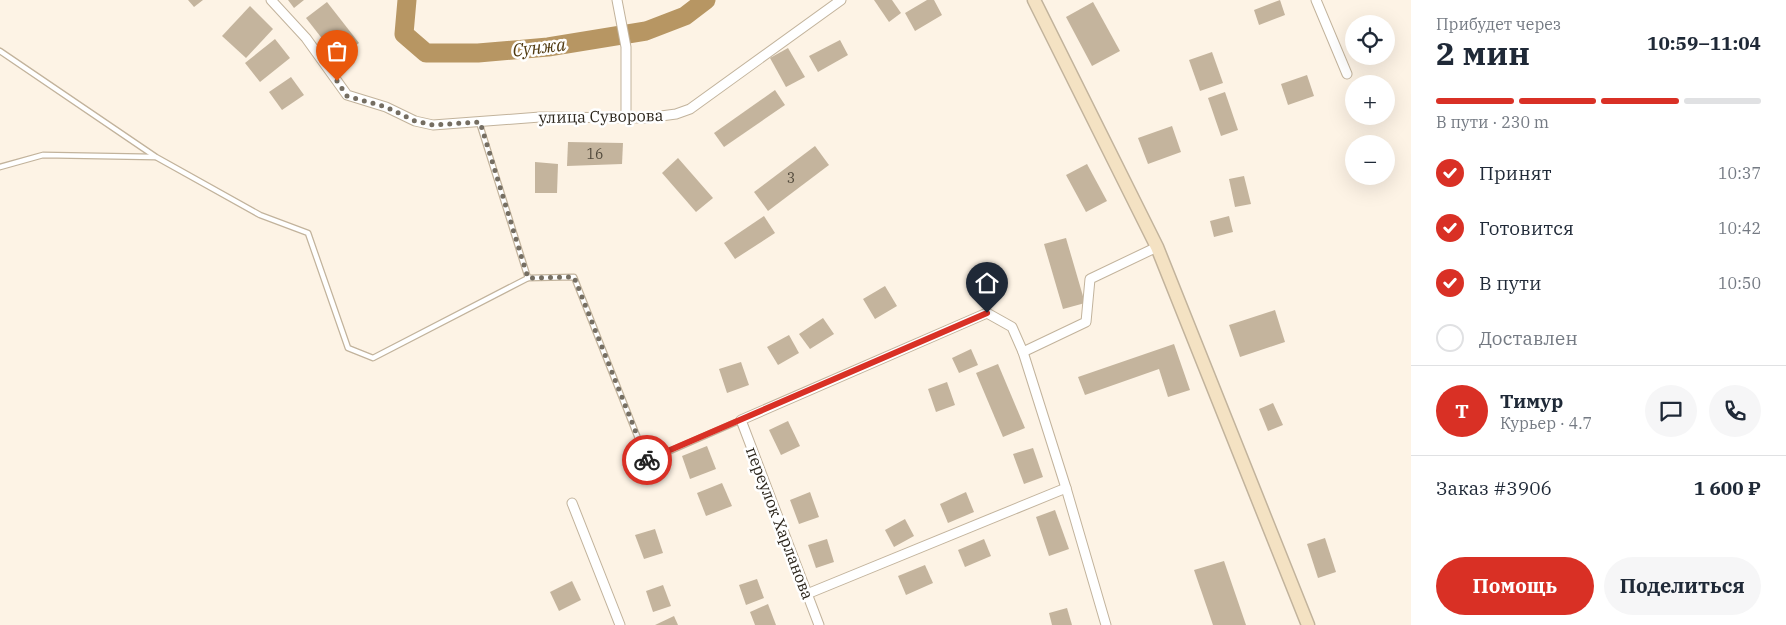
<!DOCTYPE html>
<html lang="ru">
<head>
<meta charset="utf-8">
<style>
	body { margin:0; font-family:"IBM Plex Serif",serif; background:#f6f6f7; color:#1f2937; height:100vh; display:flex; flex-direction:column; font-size:19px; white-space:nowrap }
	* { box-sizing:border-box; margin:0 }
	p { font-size:16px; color:#747a83 }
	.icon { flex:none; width:28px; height:28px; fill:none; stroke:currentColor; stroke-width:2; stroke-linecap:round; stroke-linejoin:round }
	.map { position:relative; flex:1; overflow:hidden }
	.panel { display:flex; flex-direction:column; background:#fff; width:375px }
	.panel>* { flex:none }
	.tools { position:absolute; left:1345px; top:15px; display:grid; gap:10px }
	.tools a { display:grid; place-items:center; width:50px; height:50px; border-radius:50%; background:#fff; box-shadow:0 5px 20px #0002; font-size:25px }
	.pin { position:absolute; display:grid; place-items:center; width:42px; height:42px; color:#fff; margin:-51px -21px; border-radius:50% 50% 50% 0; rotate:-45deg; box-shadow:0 0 5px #0007 }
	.pin .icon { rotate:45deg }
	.courier { position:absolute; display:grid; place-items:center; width:50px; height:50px; margin:-25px; border:4px solid #d93025; border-radius:50%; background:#fff; color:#222; box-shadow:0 1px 6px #0007 }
	.summary em { font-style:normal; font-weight:700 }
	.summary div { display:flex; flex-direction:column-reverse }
	.summary { display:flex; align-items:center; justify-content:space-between; height:85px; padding:0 25px }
	h1 { font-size:32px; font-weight:700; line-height:38px }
	.bar { display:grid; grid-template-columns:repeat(4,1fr); gap:8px 5px; align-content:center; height:60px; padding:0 25px }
	.bar i { height:6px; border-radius:4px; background:#e0e1e3 }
	.bar .active { background:#d93025 }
	.bar p { grid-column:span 4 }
	.line { display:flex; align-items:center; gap:12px; padding:0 25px; border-top:1px solid #e0e1e3 }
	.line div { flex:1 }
	.round { display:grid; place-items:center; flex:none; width:52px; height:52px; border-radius:26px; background:#f6f6f7 }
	ol { padding:0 25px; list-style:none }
	li { display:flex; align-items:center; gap:15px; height:55px }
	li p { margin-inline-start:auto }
	li .icon { padding:5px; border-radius:50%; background:#d93025; color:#fff; stroke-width:4 }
	li:last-child { color:#747a83 }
	li i { width:28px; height:28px; border:2px solid #e0e1e3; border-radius:50% }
	.action { display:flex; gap:10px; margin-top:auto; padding:10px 25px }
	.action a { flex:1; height:58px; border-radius:30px; background:#d93025; color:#fff; font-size:20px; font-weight:700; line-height:58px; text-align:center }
	.action a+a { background:#f6f6f7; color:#1f2937 }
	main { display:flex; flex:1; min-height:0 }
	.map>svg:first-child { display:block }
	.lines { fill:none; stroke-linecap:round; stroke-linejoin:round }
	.river { stroke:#b79663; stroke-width:19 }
	.building { fill:#c4b49d }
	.lane-casing { stroke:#c2b39c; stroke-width:7 }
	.street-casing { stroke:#c2b39c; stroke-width:11 }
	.secondary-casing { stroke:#c2b39c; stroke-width:15 }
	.lane { stroke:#fff; stroke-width:4.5 }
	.street { stroke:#fff; stroke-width:9 }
	.secondary { stroke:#f4e2c3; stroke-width:12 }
	.done { stroke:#756e62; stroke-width:5; stroke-dasharray:0 9 }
	.route { stroke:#d93025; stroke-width:6 }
	.labels { text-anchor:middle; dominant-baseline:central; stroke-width:5; stroke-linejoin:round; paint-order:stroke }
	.number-label { font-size:14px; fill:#524a3c }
	.street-label { font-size:16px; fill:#2c261c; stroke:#fff }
	.water-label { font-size:18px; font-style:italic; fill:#513a10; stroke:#fff }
</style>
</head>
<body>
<main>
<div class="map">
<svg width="1411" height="625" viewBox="0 0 1411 625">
	<rect width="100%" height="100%" fill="#fdf3e5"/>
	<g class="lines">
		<path class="river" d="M407,0L404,34L426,53H478L548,47L646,31L685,16L706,0"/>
	</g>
	<g class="building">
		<path d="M188,0H203L194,7Z"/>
		<path d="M288,0H304L294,8Z"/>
		<path d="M874,0H892L901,13L889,22Z"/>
		<path d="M927,0H934L942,15L915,31L905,13Z"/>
		<path d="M1280,0L1285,15L1259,25L1254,10Z"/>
		<path d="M327,2L359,43L338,59L306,18Z"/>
		<path d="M1093,2L1120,51L1092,66L1066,17Z"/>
		<path d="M250,6L273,29L246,58L222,36Z"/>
		<path d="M275,39L290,58L260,82L245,63Z"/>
		<path d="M840,40L848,55L818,72L809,56Z"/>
		<path d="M788,48L805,77L786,87L770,58Z"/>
		<path d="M1212,52L1223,83L1200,91L1189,60Z"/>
		<path d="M1307,75L1314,96L1288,105L1281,84Z"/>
		<path d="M291,77L304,95L282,110L269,92Z"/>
		<path d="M775,90L785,105L724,147L714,133Z"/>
		<path d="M1225,92L1238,130L1221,136L1208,98Z"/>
		<path d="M1172,126L1181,152L1148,164L1138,138Z"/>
		<path d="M568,142L623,143L622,164L567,166Z"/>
		<path d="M815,146L829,165L768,211L754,192Z"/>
		<path d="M678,158L713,198L696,212L662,173Z"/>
		<path d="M535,162L558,164L557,193H535Z"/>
		<path d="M1087,164L1107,201L1086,212L1066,175Z"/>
		<path d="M1244,176L1251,204L1235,207L1229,179Z"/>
		<path d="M764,216L775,233L735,259L724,243Z"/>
		<path d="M1229,216L1233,232L1214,237L1210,221Z"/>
		<path d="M1066,238L1085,303L1063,309L1044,244Z"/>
		<path d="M885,286L897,306L875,319L863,299Z"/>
		<path d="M1275,310L1285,342L1240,357L1229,325Z"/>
		<path d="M823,318L834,334L810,349L799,334Z"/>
		<path d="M789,335L799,353L778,365L767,347Z"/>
		<path d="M1174,344L1190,390L1168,397L1159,369L1085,395L1078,377Z"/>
		<path d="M971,349L978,365L959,373L952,358Z"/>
		<path d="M741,362L749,385L727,393L719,369Z"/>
		<path d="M998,364L1025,428L1003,437L976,373Z"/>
		<path d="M947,382L955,405L936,412L928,389Z"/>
		<path d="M1273,403L1283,425L1268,431L1259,409Z"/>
		<path d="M788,421L800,446L781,455L769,430Z"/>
		<path d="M707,446L716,469L690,479L682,456Z"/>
		<path d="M1033,448L1043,477L1024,484L1013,454Z"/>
		<path d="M722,483L732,506L706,516L697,493Z"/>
		<path d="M810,492L819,517L799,524L790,500Z"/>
		<path d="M966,492L974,512L948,523L940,504Z"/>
		<path d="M1055,510L1069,549L1049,556L1036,517Z"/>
		<path d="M905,519L914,536L894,547L885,530Z"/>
		<path d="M655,529L663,553L644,559L635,535Z"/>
		<path d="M1325,538L1336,572L1318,578L1307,544Z"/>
		<path d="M827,539L834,562L816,568L808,545Z"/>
		<path d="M984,539L991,556L965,567L958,550Z"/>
		<path d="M1224,561L1246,625H1213L1194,570Z"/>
		<path d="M925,565L933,583L906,595L898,576Z"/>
		<path d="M757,579L764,598L746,605L739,585Z"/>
		<path d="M572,581L581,600L559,611L550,592Z"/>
		<path d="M663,585L671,606L653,612L646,591Z"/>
		<path d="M768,604L776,625H755L750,612Z"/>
		<path d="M1067,608L1072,625H1052L1049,613Z"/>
		<path d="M674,616L678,625H655Z"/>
	</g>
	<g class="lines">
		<g class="lane-casing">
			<g id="lane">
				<path d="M0,51L156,157L260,215L308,233L348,348L373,358L528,278L574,277L647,461L741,420"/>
				<path d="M479,122L528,278"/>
				<path d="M0,167L43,155L155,157"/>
			</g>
		</g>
		<g class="street-casing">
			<g id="street">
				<path d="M271,0L306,38L347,95L386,107L415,121L433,125L540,117L646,118L676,114L690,109L841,0"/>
				<path d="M617,0L626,47V117"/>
				<path d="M1316,0L1347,74"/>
				<path d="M1023,352L1086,322L1090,279L1157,247"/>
				<path d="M572,503L620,625"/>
				<path d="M807,594L1066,488"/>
				<path d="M819,625L741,420L987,313L1012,327L1023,352L1066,488L1106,625"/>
			</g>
		</g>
		<g class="secondary-casing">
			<path id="secondary" d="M1034,0L1157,247L1308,625"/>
		</g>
		<use href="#lane" class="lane"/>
		<use href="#street" class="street"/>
		<use href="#secondary" class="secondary"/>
	</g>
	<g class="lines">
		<path class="done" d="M337,81L347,96L386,107L415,121L433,125L480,122L528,278L574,277L647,460"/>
		<path class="route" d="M647,460L987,313"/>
	</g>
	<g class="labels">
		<g class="number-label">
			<text x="595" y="154">16</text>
			<text x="791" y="178">3</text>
		</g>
		<g class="street-label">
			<text transform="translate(601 116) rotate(-1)">улица Суворова</text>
			<text transform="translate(780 523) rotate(69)">переулок Харланова</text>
		</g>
		<g class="water-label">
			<text transform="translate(539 47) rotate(-7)">Сунжа</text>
		</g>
	</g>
</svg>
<div class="tools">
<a><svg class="icon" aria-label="locate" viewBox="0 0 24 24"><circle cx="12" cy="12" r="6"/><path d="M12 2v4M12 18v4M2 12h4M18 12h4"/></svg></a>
<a>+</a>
<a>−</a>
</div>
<div class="pin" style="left:337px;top:81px;background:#ea580c"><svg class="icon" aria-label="bag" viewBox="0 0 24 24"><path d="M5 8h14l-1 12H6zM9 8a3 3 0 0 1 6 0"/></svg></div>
<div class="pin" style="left:987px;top:313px;background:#1f2937"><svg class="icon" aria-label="home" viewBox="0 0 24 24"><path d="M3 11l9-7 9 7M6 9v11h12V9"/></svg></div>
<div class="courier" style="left:647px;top:460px"><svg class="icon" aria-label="bike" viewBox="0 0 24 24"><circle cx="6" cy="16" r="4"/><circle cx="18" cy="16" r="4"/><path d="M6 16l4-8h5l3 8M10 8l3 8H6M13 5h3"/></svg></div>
</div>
<section class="panel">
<div class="summary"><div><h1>2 мин</h1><p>Прибудет через</p></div><em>10:59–11:04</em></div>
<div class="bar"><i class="active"></i><i class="active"></i><i class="active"></i><i></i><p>В пути · 230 m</p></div>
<ol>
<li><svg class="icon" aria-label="check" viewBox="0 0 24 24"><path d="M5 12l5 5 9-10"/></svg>Принят<p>10:37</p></li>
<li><svg class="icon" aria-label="check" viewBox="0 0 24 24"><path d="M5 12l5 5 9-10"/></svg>Готовится<p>10:42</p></li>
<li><svg class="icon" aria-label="check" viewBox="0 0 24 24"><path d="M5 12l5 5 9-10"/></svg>В пути<p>10:50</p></li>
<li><i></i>Доставлен</li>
</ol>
<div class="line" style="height:90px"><b class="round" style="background:#d93025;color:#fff">Т</b><div><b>Тимур</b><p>Курьер · 4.7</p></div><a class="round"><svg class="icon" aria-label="chat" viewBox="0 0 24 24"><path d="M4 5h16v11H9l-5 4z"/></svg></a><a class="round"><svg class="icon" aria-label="phone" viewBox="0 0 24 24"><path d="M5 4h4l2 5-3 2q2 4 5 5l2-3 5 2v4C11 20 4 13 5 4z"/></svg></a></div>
<div class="line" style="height:65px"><div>Заказ #3906</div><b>1 600 ₽</b></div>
<div class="action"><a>Помощь</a><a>Поделиться</a></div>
</section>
</main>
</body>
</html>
